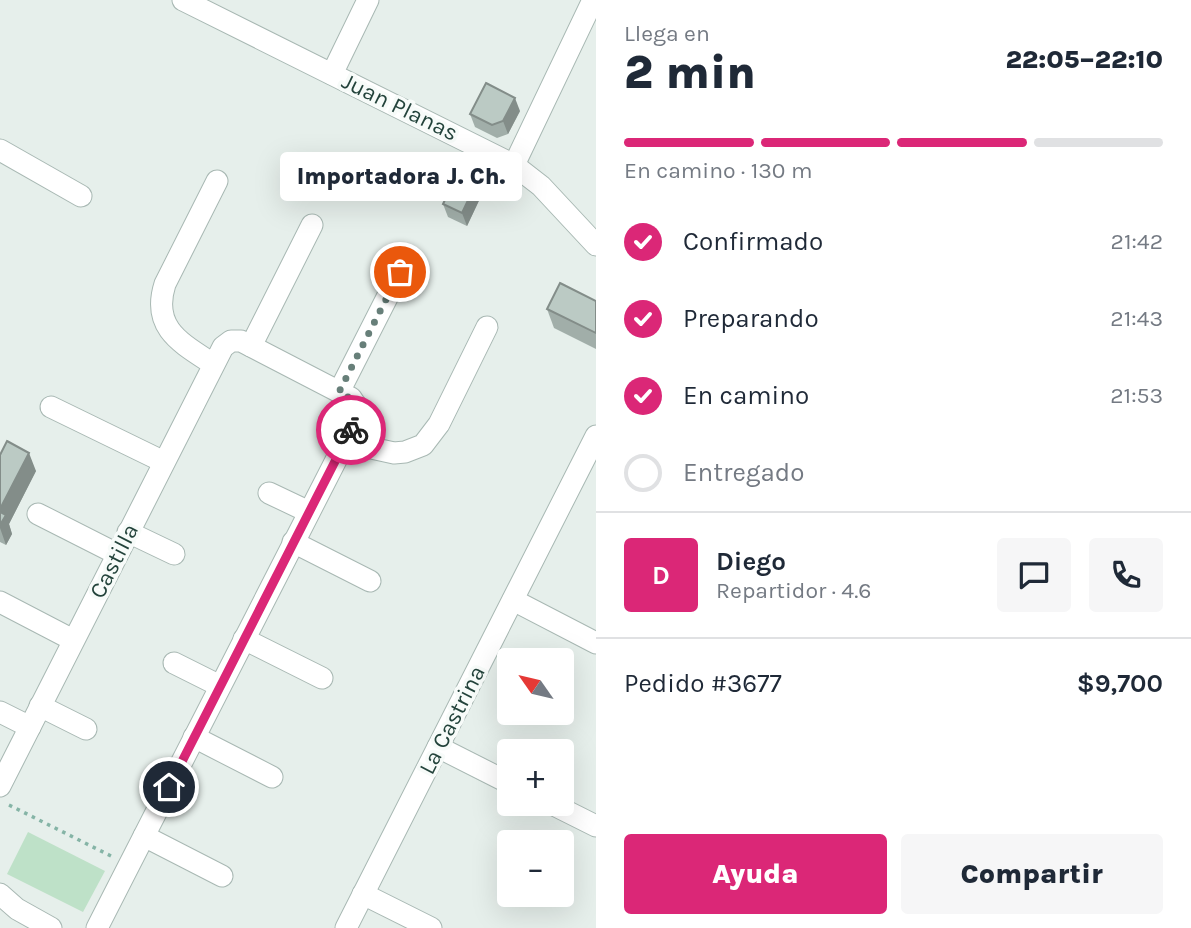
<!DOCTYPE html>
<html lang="es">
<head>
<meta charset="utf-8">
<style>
	body { margin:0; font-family:Karla,sans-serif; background:#f6f6f7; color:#1f2937; height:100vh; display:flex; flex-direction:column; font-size:26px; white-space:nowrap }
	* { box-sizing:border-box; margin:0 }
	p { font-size:23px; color:#747a83 }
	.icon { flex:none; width:38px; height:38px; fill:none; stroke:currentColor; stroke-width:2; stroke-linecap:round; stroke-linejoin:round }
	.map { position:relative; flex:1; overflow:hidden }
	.drawer { display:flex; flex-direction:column; background:#fff; width:595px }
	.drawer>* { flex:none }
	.needle { width:46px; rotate:304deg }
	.controls { position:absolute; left:497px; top:648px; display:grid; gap:14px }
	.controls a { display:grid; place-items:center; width:77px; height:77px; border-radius:7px; background:#fff; box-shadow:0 7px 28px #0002; font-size:35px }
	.pin { position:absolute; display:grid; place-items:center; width:60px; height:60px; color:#fff; margin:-30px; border:4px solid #fff; border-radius:50%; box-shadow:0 2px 7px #0007 }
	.courier { position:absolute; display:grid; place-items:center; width:70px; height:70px; margin:-35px; border:5px solid #db2777; border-radius:50%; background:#fff; color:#222; box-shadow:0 2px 9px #0007 }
	.bubble { position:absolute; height:49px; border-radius:7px; background:#fff; box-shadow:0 7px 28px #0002; font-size:23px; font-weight:800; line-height:49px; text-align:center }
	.summary em { font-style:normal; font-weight:800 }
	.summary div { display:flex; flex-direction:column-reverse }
	.summary { display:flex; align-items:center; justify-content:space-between; height:119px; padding:0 28px }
	h1 { font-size:46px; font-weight:800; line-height:52px }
	.bar { display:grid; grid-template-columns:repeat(4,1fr); gap:10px 7px; align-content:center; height:84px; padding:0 28px }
	.bar i { height:9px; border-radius:5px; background:#e0e1e3 }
	.bar .selected { background:#db2777 }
	.bar p { grid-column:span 4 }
	.line { display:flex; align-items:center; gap:18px; padding:0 28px; border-top:2px solid #e0e1e3 }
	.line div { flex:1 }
	.round { display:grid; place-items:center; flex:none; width:74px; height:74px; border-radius:7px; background:#f6f6f7 }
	ol { padding:0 28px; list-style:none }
	li { display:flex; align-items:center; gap:21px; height:77px }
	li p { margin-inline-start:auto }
	li .icon { padding:7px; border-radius:50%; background:#db2777; color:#fff; stroke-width:4 }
	li:last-child { color:#747a83 }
	li i { width:38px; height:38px; border:4px solid #e0e1e3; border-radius:50% }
	.cta { display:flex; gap:14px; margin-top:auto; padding:14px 28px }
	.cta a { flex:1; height:80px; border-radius:7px; background:#db2777; color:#fff; font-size:28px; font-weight:800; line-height:80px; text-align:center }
	.cta a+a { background:#f6f6f7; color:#1f2937 }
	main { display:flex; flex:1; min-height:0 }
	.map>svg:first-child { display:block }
	.grass { fill:#bee1c8 }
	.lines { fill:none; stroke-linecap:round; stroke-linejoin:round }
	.minor-casing { stroke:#a8b8b3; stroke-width:23 }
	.path { stroke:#85b4a6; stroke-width:3.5; stroke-dasharray:3.5 5; stroke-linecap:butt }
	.minor { stroke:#fff; stroke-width:21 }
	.wall { fill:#a1aea9 }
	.shaded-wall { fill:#838d89 }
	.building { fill:#bbcac4; stroke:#838d89; stroke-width:2 }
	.done { stroke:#677f79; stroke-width:7; stroke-dasharray:0 12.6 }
	.route { stroke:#db2777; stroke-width:9 }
	.labels { text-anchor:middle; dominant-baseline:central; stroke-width:7; stroke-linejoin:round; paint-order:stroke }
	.street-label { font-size:23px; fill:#23433b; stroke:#f7fbf9 }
</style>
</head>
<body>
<main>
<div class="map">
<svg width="596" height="928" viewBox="0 0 596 928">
	<rect width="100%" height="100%" fill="#e6efeb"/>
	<path class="grass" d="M28,832L105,871L83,912L7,874Z"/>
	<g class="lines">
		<g class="minor-casing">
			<g id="minor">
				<path d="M183,0L514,165L541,186L596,245"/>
				<path d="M332,74L368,0"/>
				<path d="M0,150L81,196"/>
				<path d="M514,165L593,0"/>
				<path d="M251,346L312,225"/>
				<path d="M213,364C181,343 151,328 165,284L217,181"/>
				<path d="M339,392L400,272"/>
				<path d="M51,407L164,462"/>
				<path d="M344,442L394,453L405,452L423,445L439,424L487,327"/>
				<path d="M269,493L309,512"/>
				<path d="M38,514L117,554"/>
				<path d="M128,532L174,554"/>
				<path d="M293,542L370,581"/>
				<path d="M513,600L596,643"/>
				<path d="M0,602L73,640"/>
				<path d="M244,639L322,678"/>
				<path d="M174,663L220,686"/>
				<path d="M40,706L86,729"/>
				<path d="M0,712L30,727"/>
				<path d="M194,737L272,777"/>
				<path d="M438,747L509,783"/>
				<path d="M0,786L223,347L231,341H241L351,398L357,407V419L97,928"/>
				<path d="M550,803L596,826"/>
				<path d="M144,836L222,876"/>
				<path d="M0,894L17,909L51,928"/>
				<path d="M363,894L431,928"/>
				<path d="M346,928L596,436"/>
			</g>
		</g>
		<path class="path" d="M9,805L111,856"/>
		<use href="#minor" class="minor"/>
	</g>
	<g class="wall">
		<path d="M520,111L508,134L497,138L475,127L470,114Z"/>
		<path d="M484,190L467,226L448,217L443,204Z"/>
		<path d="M596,301V349L554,328L547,309Z"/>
		<path d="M0,455L36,471L9,524L12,534L6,545L0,542Z"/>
	</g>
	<g class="shaded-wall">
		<path d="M515,98L520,111L508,134L503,121Z"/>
		<path d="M479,177L484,190L467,226L462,213Z"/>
		<path d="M29,453L36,471L9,524L12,534L6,545L0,528V509Z"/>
	</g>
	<g class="building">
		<path d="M486,83L515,98L503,121L492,125L470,114Z"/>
		<path d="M460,168L479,177L462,213L443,204Z"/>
		<path d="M560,283L596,301V333L547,309Z"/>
		<path d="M7,441L29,453L0,509V455Z"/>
		<path d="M0,512L6,515L0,525Z"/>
	</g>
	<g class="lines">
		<path class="done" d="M351,430C361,410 360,402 339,392L400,272"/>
		<path class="route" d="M169,787L351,430"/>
	</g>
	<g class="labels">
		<g class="street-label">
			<text transform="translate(400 107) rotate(26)">Juan Planas</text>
			<text transform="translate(114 561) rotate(-63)">Castilla</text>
			<text transform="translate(452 720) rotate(-63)">La Castrina</text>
		</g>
	</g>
</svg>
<div class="controls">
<a><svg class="needle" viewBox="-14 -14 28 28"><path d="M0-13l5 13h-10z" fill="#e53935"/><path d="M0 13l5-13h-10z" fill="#747a83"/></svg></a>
<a>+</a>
<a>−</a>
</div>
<div class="pin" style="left:400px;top:272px;background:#ea580c"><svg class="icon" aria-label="bag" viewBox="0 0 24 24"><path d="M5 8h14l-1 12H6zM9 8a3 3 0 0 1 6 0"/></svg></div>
<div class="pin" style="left:169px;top:787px;background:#1f2937"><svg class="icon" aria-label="home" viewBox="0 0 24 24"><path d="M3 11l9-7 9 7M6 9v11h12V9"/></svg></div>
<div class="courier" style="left:351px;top:430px"><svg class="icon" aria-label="bike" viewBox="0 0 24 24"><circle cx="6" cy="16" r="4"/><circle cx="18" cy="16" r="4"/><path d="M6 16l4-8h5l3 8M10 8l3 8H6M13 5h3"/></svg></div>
<div class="bubble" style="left:280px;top:152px;width:242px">Importadora J. Ch.</div>
</div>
<section class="drawer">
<div class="summary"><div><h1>2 min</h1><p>Llega en</p></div><em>22:05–22:10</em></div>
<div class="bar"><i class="selected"></i><i class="selected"></i><i class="selected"></i><i></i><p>En camino · 130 m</p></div>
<ol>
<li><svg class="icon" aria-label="check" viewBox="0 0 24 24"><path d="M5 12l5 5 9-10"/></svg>Confirmado<p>21:42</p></li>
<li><svg class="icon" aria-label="check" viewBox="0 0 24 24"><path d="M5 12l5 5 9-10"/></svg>Preparando<p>21:43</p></li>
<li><svg class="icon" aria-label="check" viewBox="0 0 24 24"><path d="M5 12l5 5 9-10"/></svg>En camino<p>21:53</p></li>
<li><i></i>Entregado</li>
</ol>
<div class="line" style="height:126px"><b class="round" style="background:#db2777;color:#fff">D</b><div><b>Diego</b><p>Repartidor · 4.6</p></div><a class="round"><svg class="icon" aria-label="chat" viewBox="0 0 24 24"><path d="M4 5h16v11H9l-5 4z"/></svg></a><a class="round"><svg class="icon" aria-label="phone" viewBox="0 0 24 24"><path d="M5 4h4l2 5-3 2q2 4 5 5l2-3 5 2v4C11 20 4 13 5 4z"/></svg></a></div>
<div class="line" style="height:91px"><div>Pedido #3677</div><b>$9,700</b></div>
<div class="cta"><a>Ayuda</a><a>Compartir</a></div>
</section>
</main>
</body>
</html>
